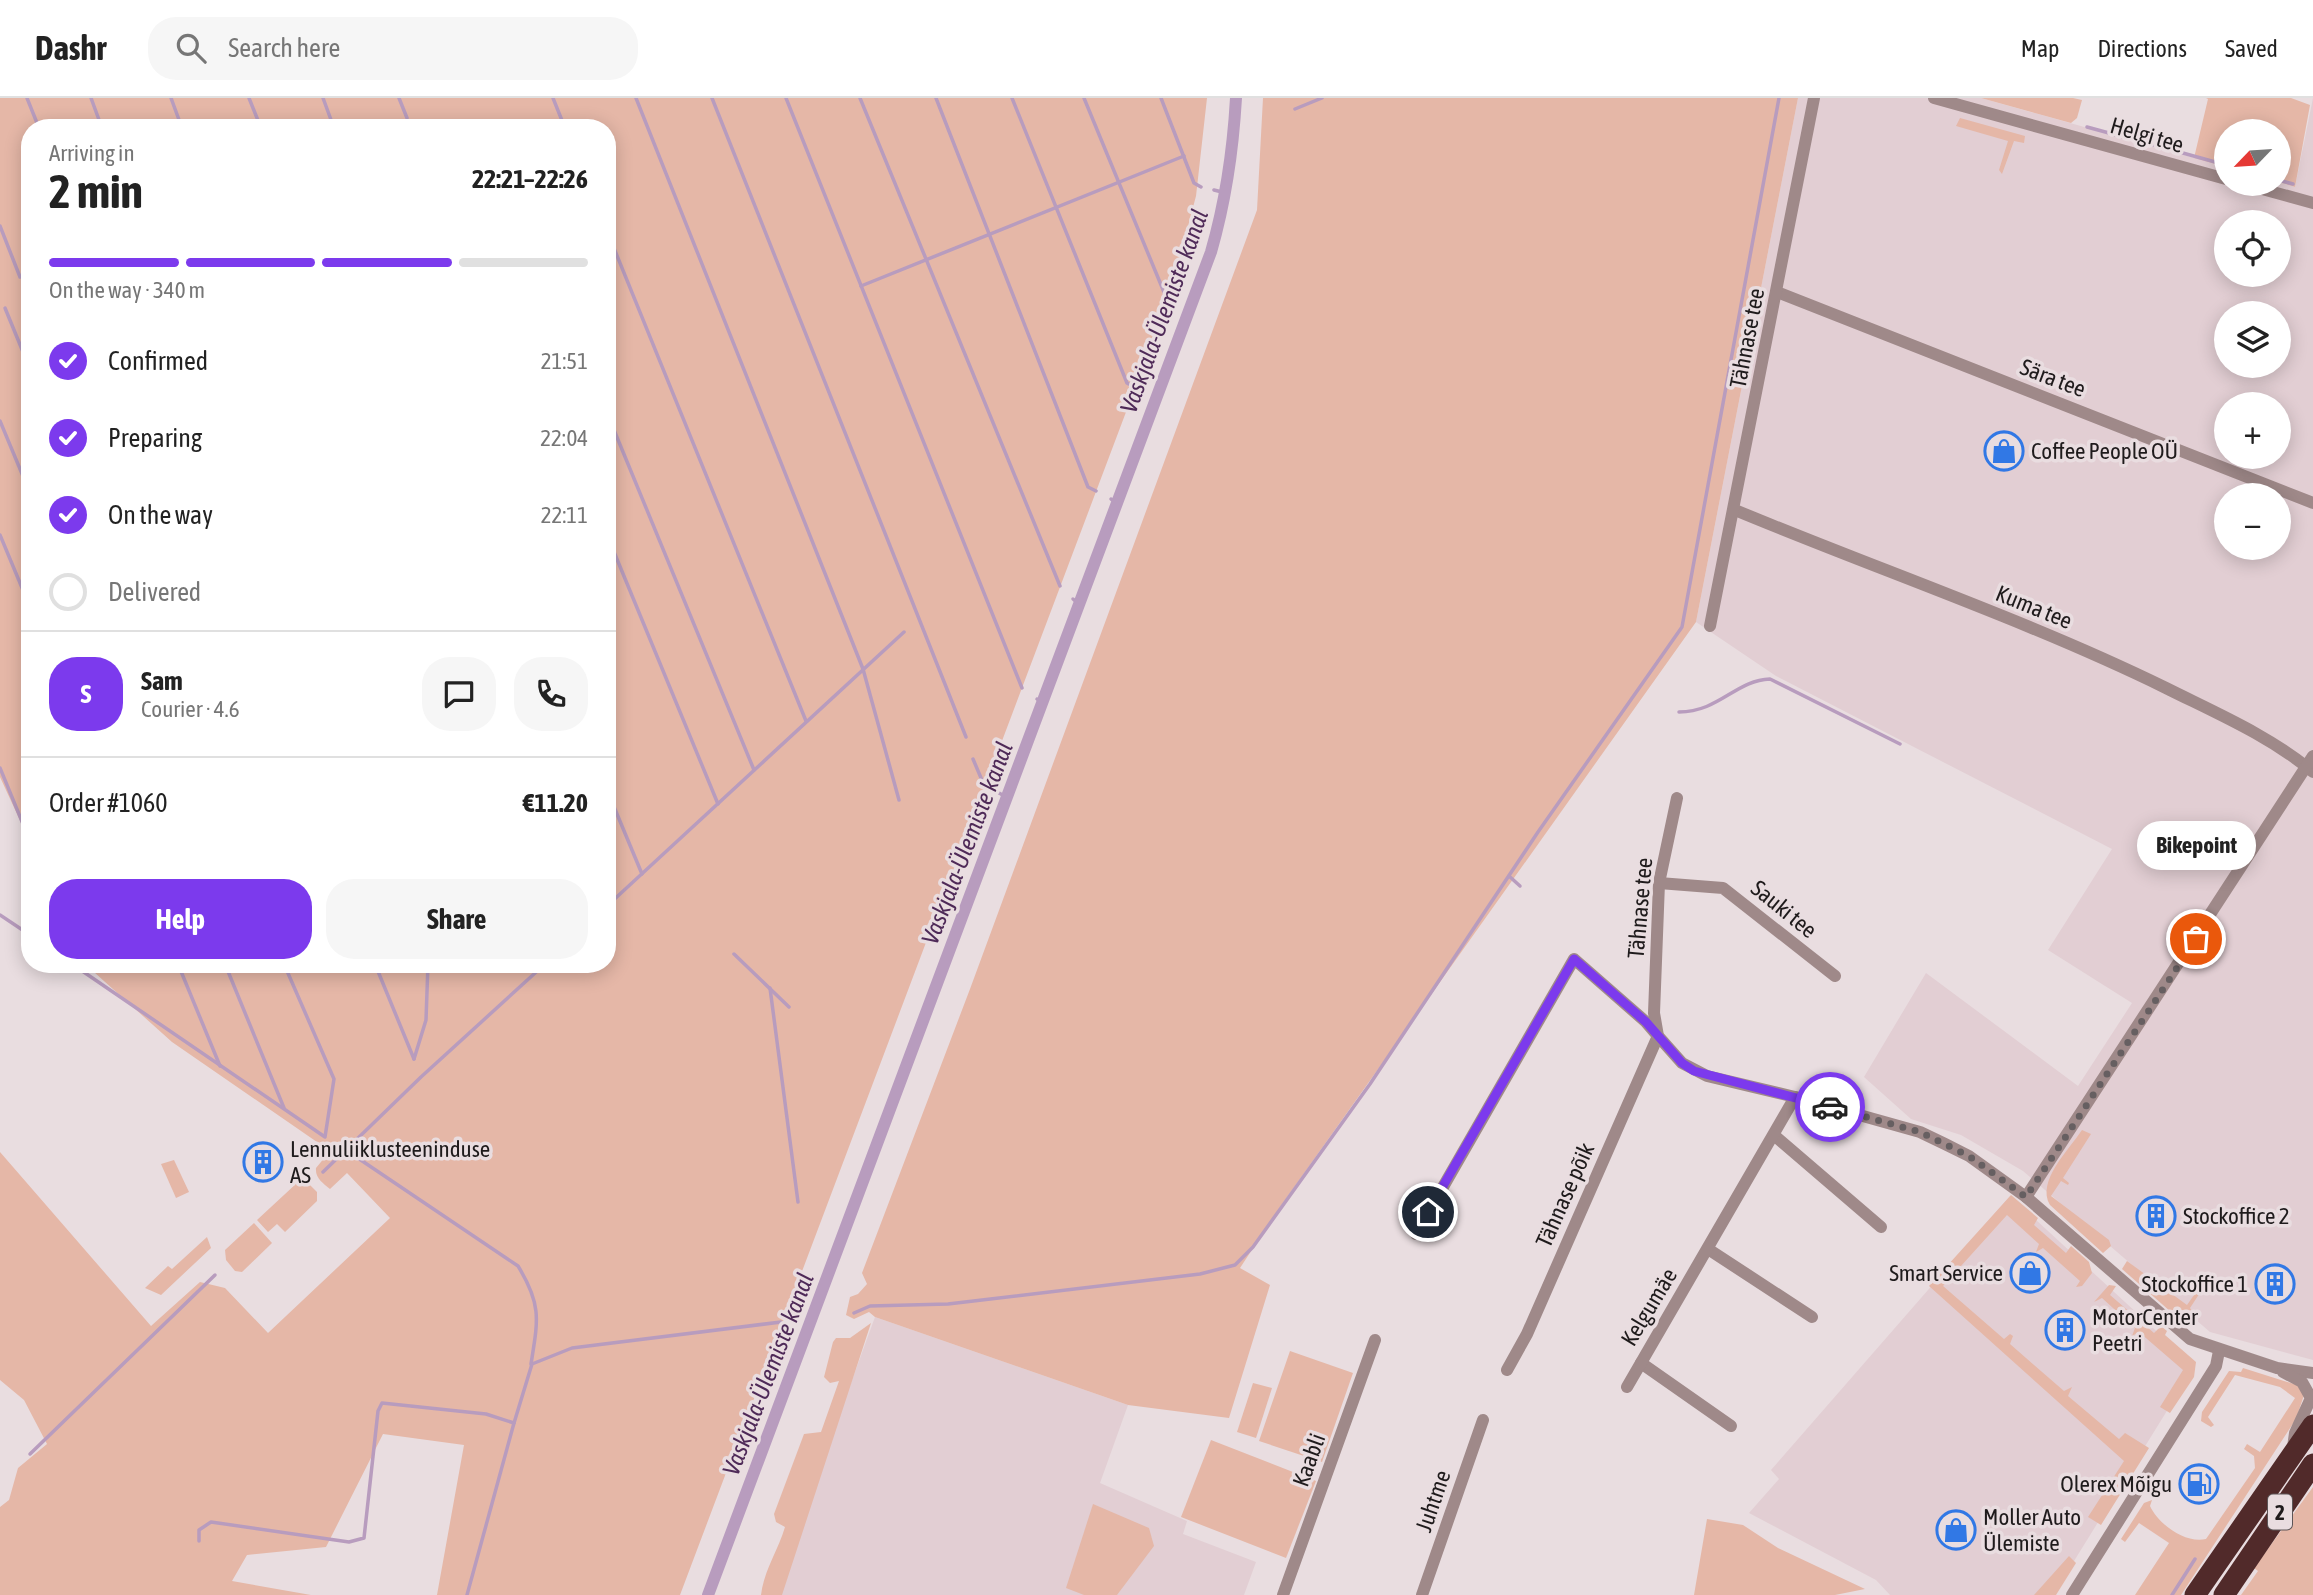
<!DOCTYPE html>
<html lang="en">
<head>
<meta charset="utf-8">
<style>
	body { margin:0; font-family:"Asap Condensed",sans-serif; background:#f6f6f6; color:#222; height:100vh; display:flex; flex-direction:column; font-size:26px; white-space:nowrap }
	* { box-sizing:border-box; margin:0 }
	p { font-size:23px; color:#767676 }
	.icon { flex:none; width:38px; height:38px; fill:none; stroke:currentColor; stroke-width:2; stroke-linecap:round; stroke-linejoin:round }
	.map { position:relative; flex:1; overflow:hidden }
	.side { position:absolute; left:21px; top:21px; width:595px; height:854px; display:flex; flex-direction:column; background:#fff; border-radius:28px; box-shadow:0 4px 18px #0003 }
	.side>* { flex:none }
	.needle { width:46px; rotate:245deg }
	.fabs { position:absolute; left:2214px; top:21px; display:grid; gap:14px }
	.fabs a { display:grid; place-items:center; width:77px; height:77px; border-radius:50%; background:#fff; box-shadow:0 4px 18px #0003; font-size:35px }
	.pin { position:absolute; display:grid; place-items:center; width:60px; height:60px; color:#fff; margin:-30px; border:4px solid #fff; border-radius:50%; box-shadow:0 2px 7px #0007 }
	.courier { position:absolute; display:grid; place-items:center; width:70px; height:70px; margin:-35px; border:5px solid #7c3aed; border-radius:50%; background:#fff; color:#222; box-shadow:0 2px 9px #0007 }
	.bubble { position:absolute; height:49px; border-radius:24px; background:#fff; box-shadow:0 4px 18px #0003; font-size:23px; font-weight:700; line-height:49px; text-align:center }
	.overview em { font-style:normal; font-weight:700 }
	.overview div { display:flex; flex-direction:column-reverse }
	.overview { display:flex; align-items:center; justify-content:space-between; height:119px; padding:0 28px }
	h1 { font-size:46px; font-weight:700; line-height:52px }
	.bar { display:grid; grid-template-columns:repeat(4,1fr); gap:10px 7px; align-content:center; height:84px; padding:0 28px }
	.bar i { height:9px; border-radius:5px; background:#e0e0e0 }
	.bar .active { background:#7c3aed }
	.bar p { grid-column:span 4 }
	.line { display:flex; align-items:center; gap:18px; padding:0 28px; border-top:2px solid #e0e0e0 }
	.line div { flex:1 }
	.round { display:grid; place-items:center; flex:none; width:74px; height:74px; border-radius:28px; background:#f6f6f6 }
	ol { padding:0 28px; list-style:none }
	li { display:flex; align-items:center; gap:21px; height:77px }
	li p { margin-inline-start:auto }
	li .icon { padding:7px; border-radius:50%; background:#7c3aed; color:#fff; stroke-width:4 }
	li:last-child { color:#767676 }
	li i { width:38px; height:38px; border:4px solid #e0e0e0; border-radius:50% }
	.cta { display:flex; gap:14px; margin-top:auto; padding:14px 28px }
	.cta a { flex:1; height:80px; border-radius:28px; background:#7c3aed; color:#fff; font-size:28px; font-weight:700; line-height:80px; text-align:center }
	.cta a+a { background:#f6f6f6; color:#222 }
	header { display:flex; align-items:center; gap:42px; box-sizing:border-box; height:98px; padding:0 35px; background:#fff; border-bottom:2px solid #e0e0e0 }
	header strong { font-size:33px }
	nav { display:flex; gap:38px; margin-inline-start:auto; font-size:24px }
	.search { width:490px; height:63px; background:#f6f6f6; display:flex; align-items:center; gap:18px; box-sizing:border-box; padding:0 24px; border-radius:28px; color:#767676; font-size:26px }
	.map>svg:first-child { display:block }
	.built { fill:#e2ced3; fill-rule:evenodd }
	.green { fill:#e5b7a7 }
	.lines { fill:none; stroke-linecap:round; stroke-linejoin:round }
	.stream { stroke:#b89cbe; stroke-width:3.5 }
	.canal { stroke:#b89cbe; stroke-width:12 }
	.street { stroke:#9f8989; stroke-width:12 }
	.highway { stroke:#512a2a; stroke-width:21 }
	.done { stroke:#665f61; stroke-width:7; stroke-dasharray:0 12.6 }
	.route { stroke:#7c3aed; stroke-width:9 }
	.labels { text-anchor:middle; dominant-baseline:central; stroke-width:7; stroke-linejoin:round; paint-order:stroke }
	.shield { fill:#e9dde0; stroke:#5c5557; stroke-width:2 }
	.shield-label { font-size:21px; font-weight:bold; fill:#1f1b1c }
	.street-label { font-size:23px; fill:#1f1b1c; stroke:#e9dde0 }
	.poi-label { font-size:23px; fill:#1f1b1c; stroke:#e9dde0; text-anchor:start }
	.water-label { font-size:24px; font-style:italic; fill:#4f2a58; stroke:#e9dde0 }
</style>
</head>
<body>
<header>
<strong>Dashr</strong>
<div class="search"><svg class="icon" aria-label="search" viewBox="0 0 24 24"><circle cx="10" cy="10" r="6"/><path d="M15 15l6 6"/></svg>Search here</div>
<nav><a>Map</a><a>Directions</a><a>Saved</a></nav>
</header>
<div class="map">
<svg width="2313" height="1497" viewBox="0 0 2313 1497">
	<rect width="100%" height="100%" fill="#e9dde0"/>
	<g class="built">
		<path d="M1798,0H1981L2226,69V86L2279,84L2295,89L2313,0V1262L2210,1234L2023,1073L1961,1037L1911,1021L1864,979L1926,875L2078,988L2132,905L2048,852L2112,751L1776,578L1696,524ZM2226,124H2278V177H2226ZM2226,215H2278V268H2226ZM2226,306H2278V359H2226ZM2226,397H2278V450H2226Z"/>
		<path d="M2010,1098L2190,1264L2191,1274L2053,1497H1890L1876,1482L1749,1415L1779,1381L1771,1372Z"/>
		<path d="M875,1219L1128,1307L1100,1385L1187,1423L1183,1436L1256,1464L1244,1497H777L797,1433Z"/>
	</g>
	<g class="green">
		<path d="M0,0H1207L1196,98L1169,200L680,1497H437L464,1347L383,1336L326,1449L247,1457L232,1483L311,1497H0V1409L9,1402L18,1370L47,1346L24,1302L0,1282V1054L151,1228L200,1184L225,1190L268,1235L390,1120L347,1075L330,1091C323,1085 315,1080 316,1070L330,1053L172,944L85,866H607V30H30V744L0,679Z"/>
		<path d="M1263,0H1798L1696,524L1280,1109L1240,1170L1270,1187L1229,1320L1128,1307L875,1219L869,1214L854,1221L846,1217L850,1199L858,1196L867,1186L862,1175L970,891L1257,112Z"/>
		<path d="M1981,0H2073L2082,2L2077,20L2071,25Z"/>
		<path d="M2206,0H2291L2310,7L2295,89L2279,84L2278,33H2226V69L2194,60L2208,1Z"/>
		<path d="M1960,20L2025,38L2024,45L2014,43L2002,76L1999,72L2008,43L1956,28Z"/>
		<path d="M2082,1032L2091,1036L2063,1080L2069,1085L2068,1087L2061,1083L2051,1098L2109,1142L2111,1148L2103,1155L2050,1107C2036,1083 2069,1052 2082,1032Z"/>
		<path d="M174,1062L189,1094L176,1100L161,1066Z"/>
		<path d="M298,1084L308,1085L317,1094V1103L285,1134L277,1126L268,1134L257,1122Z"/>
		<path d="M2011,1097L2038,1120L2034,1127L2066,1155L2071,1148L2089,1164L2092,1175L2082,1188L2076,1189L2080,1183L2043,1150L2036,1154L2039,1146L2007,1117L1943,1188L2004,1241L2010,1236L2013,1238L2010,1246L2064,1293L2072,1289L2068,1298L2119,1341L2125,1335L2149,1350L2101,1427L2088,1419L2124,1363L1929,1188Z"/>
		<path d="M254,1125L272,1145L242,1174L235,1173L226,1162L225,1152Z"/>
		<path d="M207,1139L211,1150L161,1197L145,1190L168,1168L172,1171Z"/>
		<path d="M2127,1163L2187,1207L2204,1183L2207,1184L2190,1210L2196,1220L2187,1228L2122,1171Z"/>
		<path d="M2109,1187L2116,1188L2110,1197L2154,1235L2161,1228L2167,1233L2165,1237L2196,1264L2194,1279L2170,1315L2160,1309L2183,1272L2139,1234L2132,1238L2135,1230L2102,1200L2094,1204Z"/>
		<path d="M871,1225L782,1497H761C764,1472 778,1453 785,1429L776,1424L774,1416L804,1336L821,1334L839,1283L830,1285L824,1279L833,1244L836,1240H850Z"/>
		<path d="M1290,1253L1353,1275L1322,1364L1259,1343Z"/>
		<path d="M2243,1270L2297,1287L2304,1297L2296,1321L2181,1497H2135L2169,1445L2139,1425L2125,1444L2121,1441L2144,1405L2152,1402L2150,1408C2159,1427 2186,1446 2206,1441L2255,1370L2254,1358L2244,1351L2247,1346L2260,1354L2295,1300L2280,1289L2235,1277L2208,1319L2214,1327L2211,1329L2201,1323L2202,1314L2229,1273L2241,1274Z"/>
		<path d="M1253,1285L1272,1290L1256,1340L1237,1334Z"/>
		<path d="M1211,1342L1316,1383L1286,1460L1181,1419Z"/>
		<path d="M2313,1389V1497H2241L2258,1473L2254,1470Z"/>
		<path d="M1093,1406L1149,1430L1154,1448L1117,1497H1084L1066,1490Z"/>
		<path d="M1707,1421L1743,1427L1778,1450L1865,1491L1835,1497H1694Z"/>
		<path d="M2069,1458L2076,1465L2056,1497H2034Z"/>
	</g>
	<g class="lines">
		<g class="stream">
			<path d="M27,0L39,30"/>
			<path d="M91,0L102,30"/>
			<path d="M171,0L182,30"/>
			<path d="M249,0L261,30"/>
			<path d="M323,0L334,30"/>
			<path d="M399,0L407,20"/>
			<path d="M553,0L565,30"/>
			<path d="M636,0L863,571L899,702"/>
			<path d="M712,0L966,639"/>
			<path d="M786,0L1022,590"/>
			<path d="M860,0L1060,488"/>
			<path d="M936,0L1088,389L1096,393"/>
			<path d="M1012,0L1127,285L1134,289"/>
			<path d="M1084,0L1166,199"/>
			<path d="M1161,0L1194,85L1201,89"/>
			<path d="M1295,11L1322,0"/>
			<path d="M488,26L490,30"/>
			<path d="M2087,29L2153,47"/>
			<path d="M2172,52L2226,67"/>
			<path d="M2278,82L2293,86"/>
			<path d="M1214,92L1226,95"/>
			<path d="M0,128L20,179"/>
			<path d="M607,133L806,623"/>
			<path d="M861,188L1184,58"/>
			<path d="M5,210L30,271"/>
			<path d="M607,315L754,672"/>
			<path d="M0,323L30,395"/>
			<path d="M1111,401L1117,405"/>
			<path d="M0,437L30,509"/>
			<path d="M607,437L718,706"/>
			<path d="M1073,501L1080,507"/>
			<path d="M1037,601L1044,605"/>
			<path d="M1679,614C1719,614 1736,582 1770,581L1900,646"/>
			<path d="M973,661L984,687"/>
			<path d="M0,670L30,743"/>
			<path d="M607,692L642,776"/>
			<path d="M999,695L1008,700"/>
			<path d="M1509,778L1520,788"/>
			<path d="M607,808L904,534"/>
			<path d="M0,817L30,837"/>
			<path d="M734,856L789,909"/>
			<path d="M72,866L325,1039L334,981L284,866"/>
			<path d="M178,866L220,968"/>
			<path d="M225,866L284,1010"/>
			<path d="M375,866L414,961"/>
			<path d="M770,890L798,1104"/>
			<path d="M414,961L426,922L428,866"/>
			<path d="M340,1048L518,1168C542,1207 538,1222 531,1266"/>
			<path d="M323,1074L421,979L545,866"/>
			<path d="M854,1215L870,1208L948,1206L1200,1176L1235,1167L1253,1149L1370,986L1538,734L1682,529L1779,0"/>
			<path d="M30,1356L215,1177"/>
			<path d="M199,1443V1432L211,1424L349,1444L364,1440L378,1313L382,1305L486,1316L514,1325L532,1266L572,1250L781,1224"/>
			<path d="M467,1497L514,1325"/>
			<path d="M2172,1497L2195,1461"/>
		</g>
		<path class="canal" d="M708,1497L1211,154C1226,102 1233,53 1236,0"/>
		<g class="street">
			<path d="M1934,0L2226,81"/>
			<path d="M2244,86L2313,105"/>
			<path d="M1777,194L2313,405"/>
			<path d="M1735,412C1879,472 2027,522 2166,590C2216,615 2270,638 2313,674"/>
			<path d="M1710,528L1814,0"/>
			<path d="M1677,700L1659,785L1654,915L1658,938L1682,965L1707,978L1795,999L1920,1034L1945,1046L1969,1058L2026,1099L2190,1241L2277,1270L2313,1275"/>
			<path d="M1659,785L1723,790L1835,878"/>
			<path d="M1775,1038L1881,1129"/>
			<path d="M2026,1099L2313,658"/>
			<path d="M1416,1136L1574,861L1646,924L1658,938L1527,1236L1507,1272"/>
			<path d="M1708,1151L1812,1219"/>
			<path d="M1641,1265L1731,1328"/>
			<path d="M2283,1274L2302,1284L2311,1300L2295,1335L2293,1349"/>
			<path d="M1627,1289L1795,999"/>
			<path d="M1283,1497L1375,1242"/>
			<path d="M1422,1497L1483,1322"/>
			<path d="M2072,1497L2216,1268L2219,1253"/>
		</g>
		<g class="highway">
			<path d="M2195,1497L2313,1327"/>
			<path d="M2224,1497L2313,1366"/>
		</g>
	</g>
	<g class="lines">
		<path class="done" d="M1830,1009L1920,1034L1969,1058L2026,1099L2196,841"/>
		<path class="route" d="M1428,1114L1574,861L1646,924L1682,965L1694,973L1830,1009"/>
	</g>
	<defs>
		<g id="shop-ring" transform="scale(2.0125)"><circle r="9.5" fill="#e9dde0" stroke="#3178e5" stroke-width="1.5"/><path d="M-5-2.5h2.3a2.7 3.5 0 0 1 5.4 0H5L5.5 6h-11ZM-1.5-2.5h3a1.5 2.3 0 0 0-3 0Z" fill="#3178e5"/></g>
		<g id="building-ring" transform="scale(2.0125)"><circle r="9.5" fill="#e9dde0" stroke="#3178e5" stroke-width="1.5"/><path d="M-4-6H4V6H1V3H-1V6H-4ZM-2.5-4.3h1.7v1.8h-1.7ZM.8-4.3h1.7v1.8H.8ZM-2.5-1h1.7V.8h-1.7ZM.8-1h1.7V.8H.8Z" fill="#3178e5"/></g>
		<g id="fuel-ring" transform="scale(2.0125)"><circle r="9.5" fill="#e9dde0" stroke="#3178e5" stroke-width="1.5"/><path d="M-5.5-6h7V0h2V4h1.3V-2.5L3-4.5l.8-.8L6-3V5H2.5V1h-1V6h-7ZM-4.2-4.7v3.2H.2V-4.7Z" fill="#3178e5"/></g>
	</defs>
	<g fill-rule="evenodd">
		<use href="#shop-ring" x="2004" y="353"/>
		<use href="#building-ring" x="263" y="1064"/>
		<use href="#building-ring" x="2156" y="1118"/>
		<use href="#shop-ring" x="2030" y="1175"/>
		<use href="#building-ring" x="2275" y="1186"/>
		<use href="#building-ring" x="2065" y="1232"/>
		<use href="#fuel-ring" x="2199" y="1386"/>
		<use href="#shop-ring" x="1956" y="1432"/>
	</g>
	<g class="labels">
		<rect class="shield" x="2268" y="1396.5" width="24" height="35" rx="5"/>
		<g class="shield-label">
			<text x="2280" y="1414">2</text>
		</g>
		<g class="street-label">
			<text transform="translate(2147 37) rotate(16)">Helgi tee</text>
			<text transform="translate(1747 240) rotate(-79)">Tähnase tee</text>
			<text transform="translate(2053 280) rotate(21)">Sära tee</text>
			<text transform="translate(2034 509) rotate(22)">Kuma tee</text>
			<text transform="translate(1640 810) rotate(-85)">Tähnase tee</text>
			<text transform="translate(1784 811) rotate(39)">Sauki tee</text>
			<text transform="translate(1565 1097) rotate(-66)">Tähnase põik</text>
			<text transform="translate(1649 1209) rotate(-59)">Kelgumäe</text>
			<text transform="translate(1309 1362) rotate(-70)">Kaabli</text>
			<text transform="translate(1433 1403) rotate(-71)">Juhtme</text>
		</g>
		<g class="poi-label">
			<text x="2031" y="353">Coffee People OÜ</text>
			<text x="290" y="1051">Lennuliiklusteeninduse<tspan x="290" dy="26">AS</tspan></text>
			<text x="2183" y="1118">Stockoffice 2</text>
			<text x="2003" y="1175" text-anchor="end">Smart Service</text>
			<text x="2248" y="1186" text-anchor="end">Stockoffice 1</text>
			<text x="2092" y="1219">MotorCenter<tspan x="2092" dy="26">Peetri</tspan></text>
			<text x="2172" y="1386" text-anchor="end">Olerex Mõigu</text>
			<text x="1983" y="1419">Moller Auto<tspan x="1983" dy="26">Ülemiste</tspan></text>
		</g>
		<g class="water-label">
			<text transform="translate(1164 213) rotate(-70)">Vaskjala-Ülemiste kanal</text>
			<text transform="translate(967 745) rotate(-69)">Vaskjala-Ülemiste kanal</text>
			<text transform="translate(768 1276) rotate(-69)">Vaskjala-Ülemiste kanal</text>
		</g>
	</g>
</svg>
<div class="fabs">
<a><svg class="needle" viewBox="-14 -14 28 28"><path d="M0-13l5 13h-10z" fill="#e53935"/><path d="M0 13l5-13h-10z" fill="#767676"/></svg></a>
<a><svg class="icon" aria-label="locate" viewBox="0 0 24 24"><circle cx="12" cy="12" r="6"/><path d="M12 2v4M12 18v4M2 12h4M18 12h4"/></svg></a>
<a><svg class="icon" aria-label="layers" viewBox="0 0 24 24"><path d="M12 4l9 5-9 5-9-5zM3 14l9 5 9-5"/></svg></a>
<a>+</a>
<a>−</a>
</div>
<div class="pin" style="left:2196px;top:841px;background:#ea580c"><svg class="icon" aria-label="bag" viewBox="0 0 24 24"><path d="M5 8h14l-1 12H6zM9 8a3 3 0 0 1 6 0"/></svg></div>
<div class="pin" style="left:1428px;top:1114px;background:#1f2937"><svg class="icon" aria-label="home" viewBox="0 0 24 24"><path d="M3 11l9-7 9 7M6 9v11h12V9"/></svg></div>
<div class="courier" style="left:1830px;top:1009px"><svg class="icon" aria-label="car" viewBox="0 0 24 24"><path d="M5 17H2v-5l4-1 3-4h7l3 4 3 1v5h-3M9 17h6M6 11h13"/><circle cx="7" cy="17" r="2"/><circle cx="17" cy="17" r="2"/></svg></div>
<div class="bubble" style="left:2137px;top:723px;width:119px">Bikepoint</div>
<section class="side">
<div class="overview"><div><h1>2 min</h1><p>Arriving in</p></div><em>22:21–22:26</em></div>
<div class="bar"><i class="active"></i><i class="active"></i><i class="active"></i><i></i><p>On the way · 340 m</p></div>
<ol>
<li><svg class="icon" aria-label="check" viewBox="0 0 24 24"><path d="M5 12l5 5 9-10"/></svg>Confirmed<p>21:51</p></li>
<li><svg class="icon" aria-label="check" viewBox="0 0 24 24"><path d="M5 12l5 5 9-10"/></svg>Preparing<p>22:04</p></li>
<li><svg class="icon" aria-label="check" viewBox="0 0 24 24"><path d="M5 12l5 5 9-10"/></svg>On the way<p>22:11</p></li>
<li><i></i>Delivered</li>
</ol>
<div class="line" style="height:126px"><b class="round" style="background:#7c3aed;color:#fff">S</b><div><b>Sam</b><p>Courier · 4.6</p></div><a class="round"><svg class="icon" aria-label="chat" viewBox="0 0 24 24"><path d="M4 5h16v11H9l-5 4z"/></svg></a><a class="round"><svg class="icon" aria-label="phone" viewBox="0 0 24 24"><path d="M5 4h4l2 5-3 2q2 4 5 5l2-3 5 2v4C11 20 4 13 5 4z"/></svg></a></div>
<div class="line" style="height:91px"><div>Order #1060</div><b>€11.20</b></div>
<div class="cta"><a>Help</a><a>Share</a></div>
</section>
</div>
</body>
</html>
